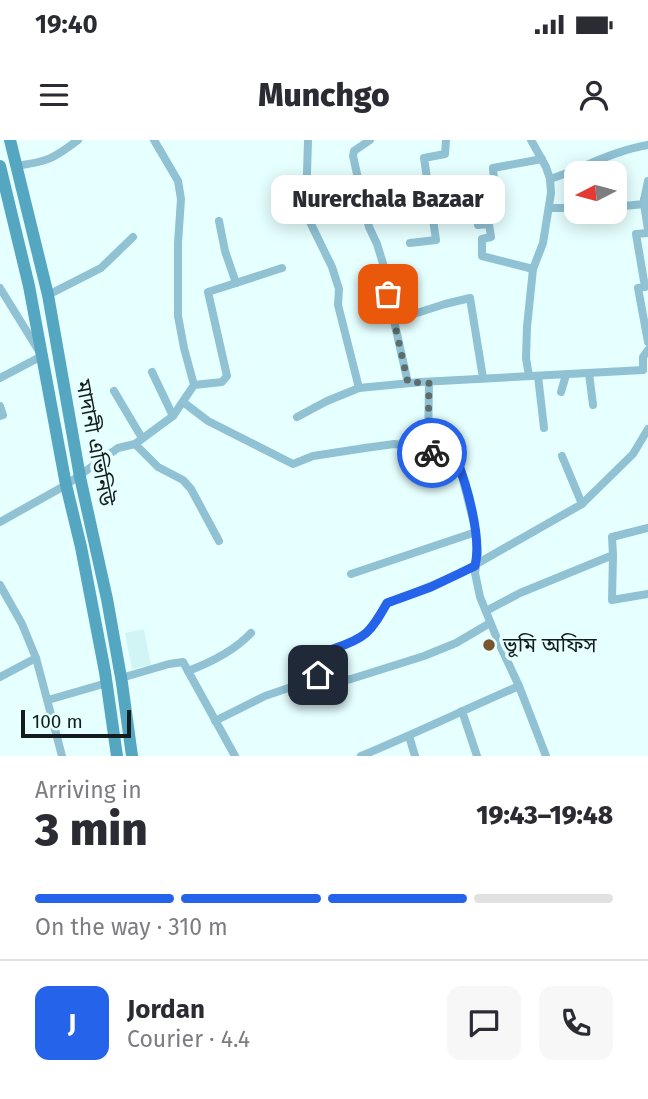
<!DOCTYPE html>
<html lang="en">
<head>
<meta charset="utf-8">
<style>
	body { margin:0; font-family:"Fira Sans","Noto Sans Bengali",sans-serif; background:#f7f7f7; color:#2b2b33; height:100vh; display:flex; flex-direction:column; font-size:26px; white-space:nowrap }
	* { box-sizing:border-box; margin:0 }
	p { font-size:23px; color:#7c7c81 }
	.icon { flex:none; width:38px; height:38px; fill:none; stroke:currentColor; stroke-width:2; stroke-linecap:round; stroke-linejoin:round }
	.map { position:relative; height:616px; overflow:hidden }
	.drawer { display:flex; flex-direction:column; background:#fff; flex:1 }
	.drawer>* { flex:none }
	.needle { width:46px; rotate:264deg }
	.tools { position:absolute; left:564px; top:21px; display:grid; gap:14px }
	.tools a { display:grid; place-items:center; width:63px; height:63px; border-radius:14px; background:#fff; box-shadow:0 4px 18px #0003; font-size:35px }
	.scale { position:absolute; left:21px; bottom:18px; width:110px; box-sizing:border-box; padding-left:7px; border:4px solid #141d1d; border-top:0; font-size:19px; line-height:24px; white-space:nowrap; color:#141d1d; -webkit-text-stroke:5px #e6ffff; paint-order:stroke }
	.pin { position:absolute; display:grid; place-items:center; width:60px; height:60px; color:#fff; margin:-30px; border-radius:14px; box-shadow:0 4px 10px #0006 }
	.courier { position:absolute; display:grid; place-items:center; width:70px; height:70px; margin:-35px; border:5px solid #2563eb; border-radius:50%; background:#fff; color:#222; box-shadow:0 2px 9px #0007 }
	.bubble { position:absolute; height:49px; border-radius:14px; background:#fff; box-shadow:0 4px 18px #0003; font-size:23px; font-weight:800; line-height:49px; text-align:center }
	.summary em { font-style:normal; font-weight:800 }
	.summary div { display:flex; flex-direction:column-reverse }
	.summary { display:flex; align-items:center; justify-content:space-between; height:119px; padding:0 35px }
	h1 { font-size:46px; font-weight:800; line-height:52px }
	.bar { display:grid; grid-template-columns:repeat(4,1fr); gap:10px 7px; align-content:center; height:84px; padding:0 35px }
	.bar i { height:9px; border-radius:5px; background:#e1e1e2 }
	.bar .selected { background:#2563eb }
	.bar p { grid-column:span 4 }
	.line { display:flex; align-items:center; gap:18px; padding:0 35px; border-top:2px solid #e1e1e2 }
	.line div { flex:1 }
	.round { display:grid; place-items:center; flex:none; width:74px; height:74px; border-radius:14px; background:#f7f7f7 }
	.status { display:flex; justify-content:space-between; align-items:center; height:49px; padding:0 35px; background:#fff; direction:ltr }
	.status svg { height:19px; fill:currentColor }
	header { display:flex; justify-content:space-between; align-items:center; height:91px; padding:0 35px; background:#fff; font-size:32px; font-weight:800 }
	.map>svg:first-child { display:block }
	.built { fill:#d1f4f4 }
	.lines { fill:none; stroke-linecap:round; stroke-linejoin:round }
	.street { stroke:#90c2d4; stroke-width:8 }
	.secondary { stroke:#55a6c1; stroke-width:12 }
	.done { stroke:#5e6c6c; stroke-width:7; stroke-dasharray:0 12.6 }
	.route { stroke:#2563eb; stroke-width:9 }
	.poi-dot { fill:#78562e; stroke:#e6ffff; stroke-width:2.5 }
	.labels { text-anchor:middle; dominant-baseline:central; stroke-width:7; stroke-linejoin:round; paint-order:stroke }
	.street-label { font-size:21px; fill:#141d1d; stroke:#e6ffff }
	.poi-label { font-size:21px; fill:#141d1d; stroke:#e6ffff; text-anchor:start }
</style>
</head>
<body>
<div class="status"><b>19:40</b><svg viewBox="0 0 49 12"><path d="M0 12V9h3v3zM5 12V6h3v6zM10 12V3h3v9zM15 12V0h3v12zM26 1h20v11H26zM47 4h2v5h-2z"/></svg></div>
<header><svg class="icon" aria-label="menu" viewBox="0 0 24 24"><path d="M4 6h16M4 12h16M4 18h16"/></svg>Munchgo<svg class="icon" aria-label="person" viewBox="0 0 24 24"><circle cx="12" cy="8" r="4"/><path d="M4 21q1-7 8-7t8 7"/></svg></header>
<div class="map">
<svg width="648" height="616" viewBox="0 0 648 616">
	<rect width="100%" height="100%" fill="#e6ffff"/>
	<path class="built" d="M144,489L151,525L132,529L125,493Z"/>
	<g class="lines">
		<g class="street">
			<path d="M308,0L306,65L309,80L332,127L339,149L338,165L359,248"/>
			<path d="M370,0L354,11L353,16L369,87L377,104L385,130L388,154L408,243"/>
			<path d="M15,26C47,22 53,19 78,0"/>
			<path d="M550,39C584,28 612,11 648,5"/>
			<path d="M644,60L648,41"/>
			<path d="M644,64L648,90"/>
			<path d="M614,67L644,64V60H648"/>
			<path d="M549,68H576"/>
			<path d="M219,81L225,111L236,143"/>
			<path d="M648,93L636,94L645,147L638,148L648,202"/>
			<path d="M410,103L436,100L424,18L445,14L446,0"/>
			<path d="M533,129L482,116V99L491,97L489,84L478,85L476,74L458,75L454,42L494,40L493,28L542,19"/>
			<path d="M0,148L42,216L0,238"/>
			<path d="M48,155L101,128L133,97"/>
			<path d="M395,180L445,164L470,158L483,238"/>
			<path d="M152,232L173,276"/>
			<path d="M589,233L593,265"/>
			<path d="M529,236L526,218L527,187L533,129L543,103L551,53L550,39L546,27L531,0"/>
			<path d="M538,236L544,288"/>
			<path d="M194,245L222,242L227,236L208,152L282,128"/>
			<path d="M114,251L142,298"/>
			<path d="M561,252L566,235"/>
			<path d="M183,262L208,281L293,324L313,316L365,308L394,304L428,308L431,313C438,315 446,311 454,314L460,328L476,392L478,414L475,433L480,457L498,501L519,546L546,616"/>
			<path d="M0,266L3,275L0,276"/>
			<path d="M297,277L327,261L359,248L421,242L643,230V217L648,210"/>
			<path d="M135,304L158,327L183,340L191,349L219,401"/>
			<path d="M428,308L429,242"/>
			<path d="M562,316L582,364"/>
			<path d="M0,382L66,345L118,308L135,304L173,276L194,245L184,208L178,176V103L181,59L178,41L154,0"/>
			<path d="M613,415L612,460L648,454"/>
			<path d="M351,434L476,392"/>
			<path d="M0,445L22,484L36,518L62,616"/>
			<path d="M486,471L520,453L613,415L612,397L648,388"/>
			<path d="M188,531C212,522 234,511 251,493"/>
			<path d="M0,537L36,518"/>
			<path d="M121,538L169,524L183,522L235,616"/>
			<path d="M335,542L351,539L424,516L456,503L490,483"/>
			<path d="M48,560L107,543"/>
			<path d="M462,571L477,616"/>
			<path d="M215,581L265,556L303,543L333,528V509C366,498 370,493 387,463L414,453L459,434L582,364L633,314L648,289"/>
			<path d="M409,596L415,616"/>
			<path d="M361,616C414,594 466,569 519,546"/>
		</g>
		<g class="secondary">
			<path d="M10,0L48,155L80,337L107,459L122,543L132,616"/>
			<path d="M0,26L29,146L66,345L81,407L105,532L117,616"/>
		</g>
	</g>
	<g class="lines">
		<path class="done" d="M388,154L408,243L429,242L428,308L432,313"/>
		<path class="route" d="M318,535L333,528V509C366,498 370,493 387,463L431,447L475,426C482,398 467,345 456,318C451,309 441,314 432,313"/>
	</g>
	<circle class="poi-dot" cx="489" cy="505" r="7"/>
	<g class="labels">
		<g class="street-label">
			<text transform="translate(95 303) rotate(79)">মাদানী এভিনিউ</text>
		</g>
		<g class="poi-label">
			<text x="503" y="505">ভূমি অফিস</text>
		</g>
	</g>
</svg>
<div class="tools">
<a><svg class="needle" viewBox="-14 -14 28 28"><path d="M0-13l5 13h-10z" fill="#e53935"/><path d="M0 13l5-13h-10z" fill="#7c7c81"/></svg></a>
</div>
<div class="scale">100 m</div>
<div class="pin" style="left:388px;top:154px;background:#ea580c"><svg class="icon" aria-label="bag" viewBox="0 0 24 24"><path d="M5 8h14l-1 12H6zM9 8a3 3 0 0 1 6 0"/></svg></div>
<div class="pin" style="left:318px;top:535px;background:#1f2937"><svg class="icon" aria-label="home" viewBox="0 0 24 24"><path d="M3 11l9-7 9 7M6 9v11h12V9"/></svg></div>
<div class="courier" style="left:432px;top:313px"><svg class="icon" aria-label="bike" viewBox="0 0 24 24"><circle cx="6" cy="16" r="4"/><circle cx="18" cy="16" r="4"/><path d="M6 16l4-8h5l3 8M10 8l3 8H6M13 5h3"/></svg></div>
<div class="bubble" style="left:271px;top:35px;width:234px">Nurerchala Bazaar</div>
</div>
<section class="drawer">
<div class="summary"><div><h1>3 min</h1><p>Arriving in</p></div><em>19:43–19:48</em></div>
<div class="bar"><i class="selected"></i><i class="selected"></i><i class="selected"></i><i></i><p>On the way · 310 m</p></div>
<div class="line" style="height:126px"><b class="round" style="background:#2563eb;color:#fff">J</b><div><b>Jordan</b><p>Courier · 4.4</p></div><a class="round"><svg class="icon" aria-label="chat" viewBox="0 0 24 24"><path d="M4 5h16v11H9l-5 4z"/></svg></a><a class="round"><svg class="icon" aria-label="phone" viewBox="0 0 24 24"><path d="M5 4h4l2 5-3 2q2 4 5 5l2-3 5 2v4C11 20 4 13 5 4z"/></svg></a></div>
</section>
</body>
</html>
